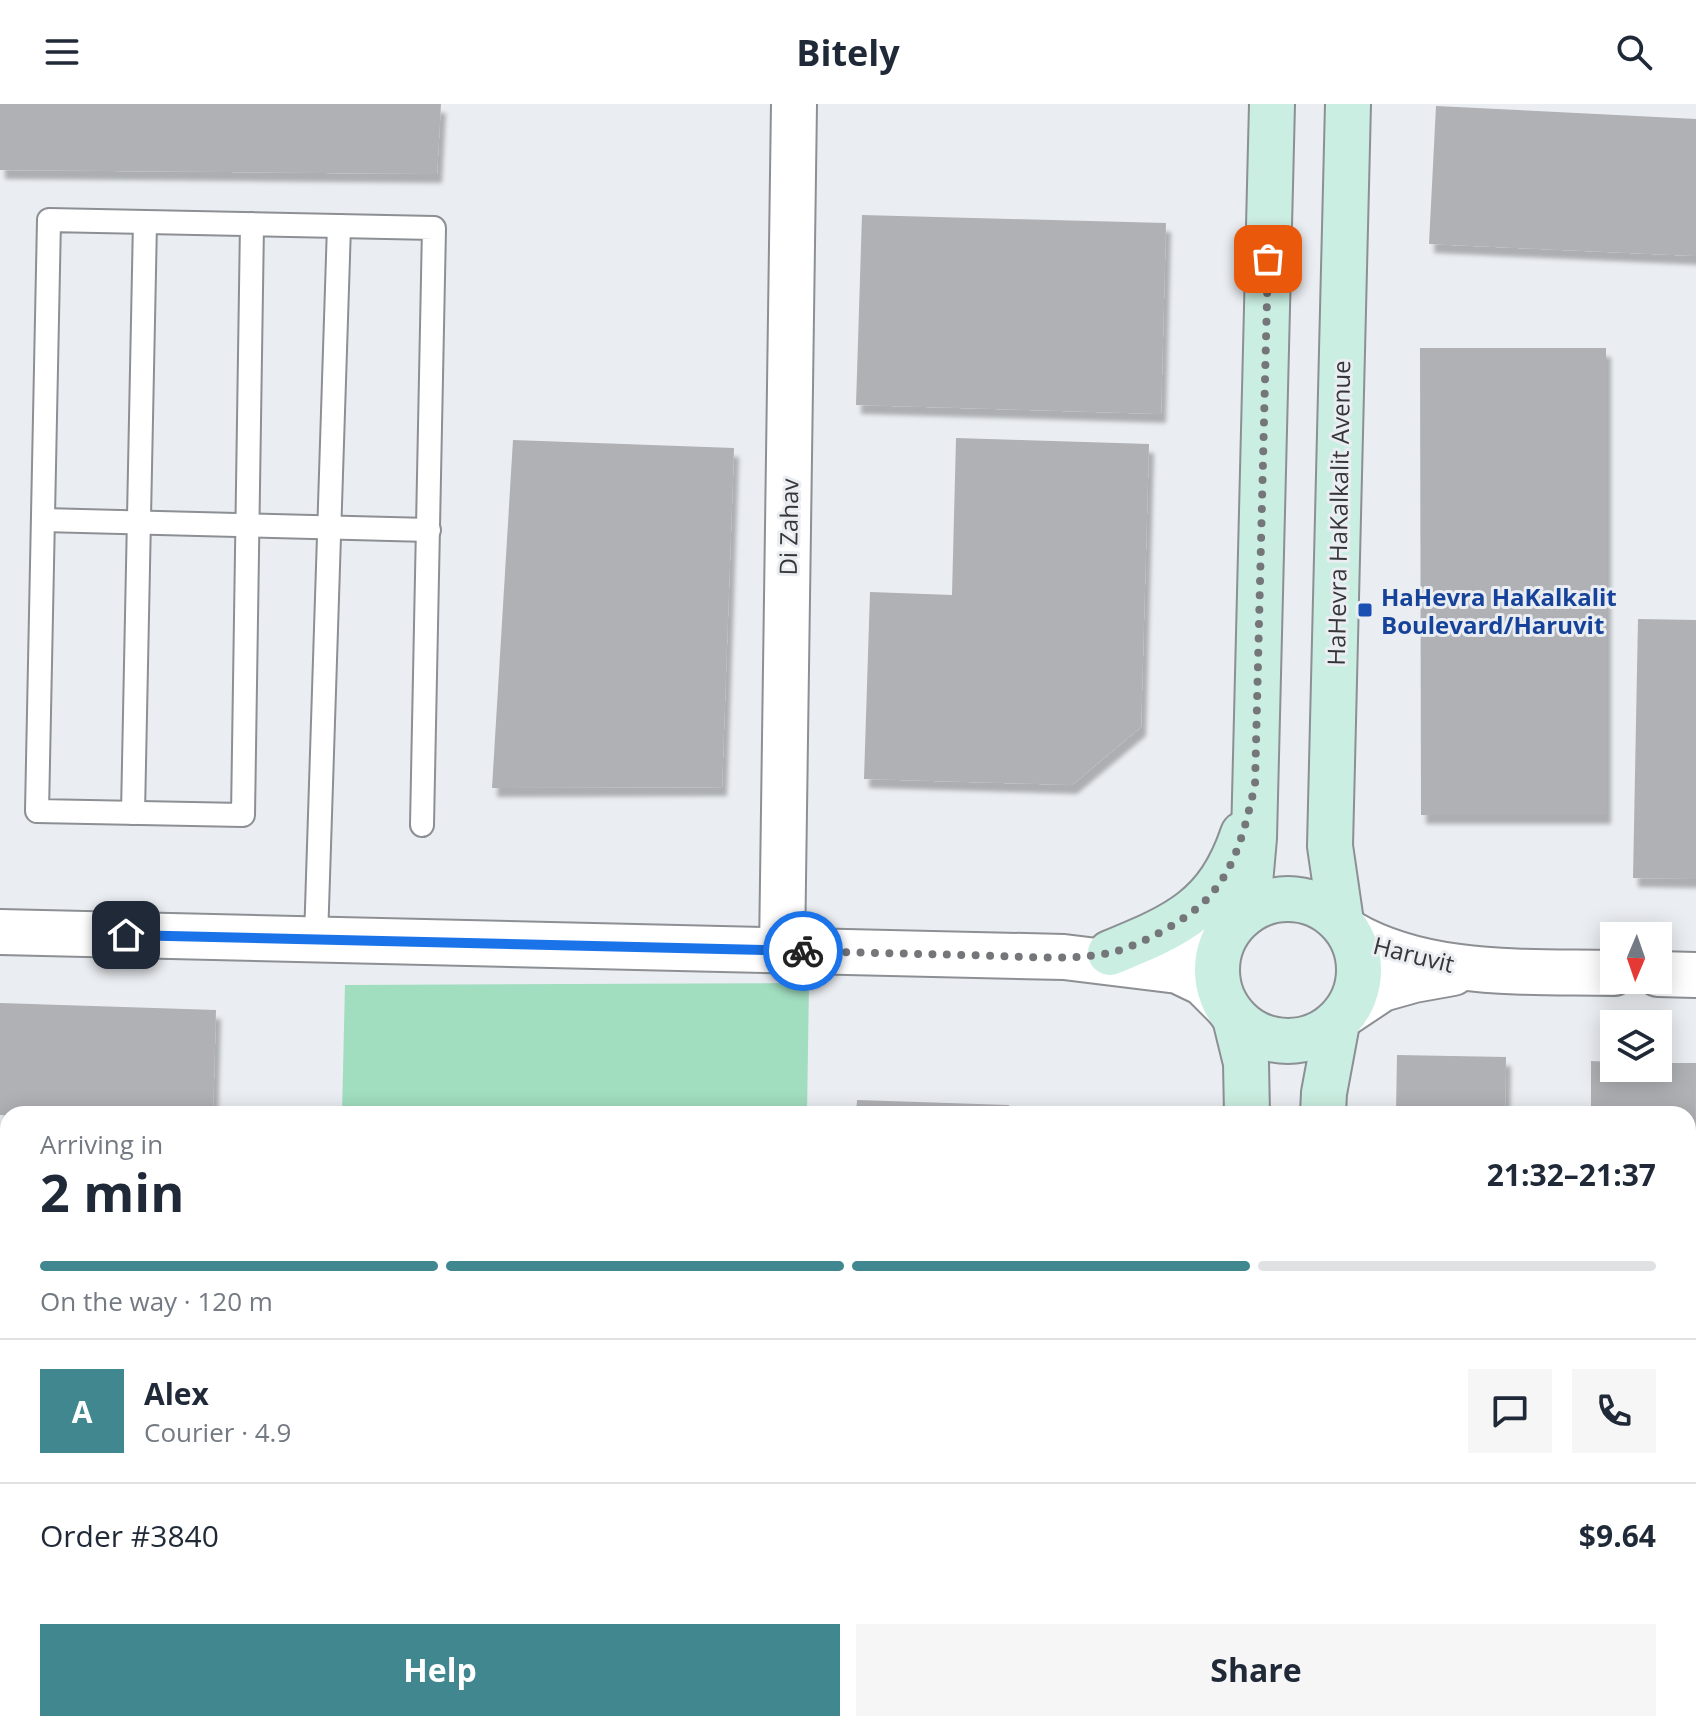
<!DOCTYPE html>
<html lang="en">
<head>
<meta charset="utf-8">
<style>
	body { margin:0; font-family:"Open Sans",sans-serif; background:#f6f6f7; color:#1f2937; height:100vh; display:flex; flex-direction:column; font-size:30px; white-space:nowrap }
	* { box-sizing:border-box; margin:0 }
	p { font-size:26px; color:#747a83 }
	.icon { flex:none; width:44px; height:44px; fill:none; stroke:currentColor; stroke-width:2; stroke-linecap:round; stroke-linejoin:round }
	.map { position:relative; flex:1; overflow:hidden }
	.details { position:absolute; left:0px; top:1002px; width:1696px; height:626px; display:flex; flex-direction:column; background:#fff; border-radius:24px 24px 0 0; box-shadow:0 4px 20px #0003 }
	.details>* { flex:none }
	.needle { width:52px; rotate:182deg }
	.controls { position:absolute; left:1600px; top:818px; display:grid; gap:16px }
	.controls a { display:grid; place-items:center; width:72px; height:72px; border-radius:0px; background:#fff; box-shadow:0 4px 20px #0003; font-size:40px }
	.pin { position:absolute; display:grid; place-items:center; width:68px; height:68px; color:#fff; margin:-34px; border-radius:16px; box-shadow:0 4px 12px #0006 }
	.courier { position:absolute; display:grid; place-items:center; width:80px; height:80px; margin:-40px; border:6px solid #1a73e8; border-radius:50%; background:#fff; color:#222; box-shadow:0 2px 10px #0007 }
	.head em { font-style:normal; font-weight:700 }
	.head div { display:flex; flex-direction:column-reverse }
	.head { display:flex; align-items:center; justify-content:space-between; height:136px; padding:0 40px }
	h1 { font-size:52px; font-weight:700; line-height:60px }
	.bar { display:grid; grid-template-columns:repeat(4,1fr); gap:12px 8px; align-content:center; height:96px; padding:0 40px }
	.bar i { height:10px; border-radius:6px; background:#e0e1e3 }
	.bar .selected { background:#40878f }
	.bar p { grid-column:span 4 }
	.line { display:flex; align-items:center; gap:20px; padding:0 40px; border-top:2px solid #e0e1e3 }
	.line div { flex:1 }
	.round { display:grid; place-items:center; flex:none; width:84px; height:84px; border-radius:0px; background:#f6f6f7 }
	.button { display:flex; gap:16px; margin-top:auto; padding:16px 40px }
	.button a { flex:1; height:92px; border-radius:0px; background:#40878f; color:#fff; font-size:32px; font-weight:700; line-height:92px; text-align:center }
	.button a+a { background:#f6f6f7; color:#1f2937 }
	header { display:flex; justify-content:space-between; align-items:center; height:104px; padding:0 40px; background:#fff; font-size:36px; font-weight:700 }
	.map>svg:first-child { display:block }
	.green { fill:#a1ddbf }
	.building { fill:#afb1b5; filter:url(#shadow) }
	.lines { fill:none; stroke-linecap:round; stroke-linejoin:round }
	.service-casing { stroke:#8c8f93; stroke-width:26 }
	.minor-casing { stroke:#8c8f93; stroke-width:48 }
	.secondary-casing { stroke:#8c8f93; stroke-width:48 }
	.service { stroke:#fff; stroke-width:22 }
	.minor { stroke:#fff; stroke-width:44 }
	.secondary { stroke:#caeee1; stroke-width:44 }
	.done { stroke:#747679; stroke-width:8; stroke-dasharray:0 14.4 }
	.route { stroke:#1a73e8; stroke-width:10 }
	.transit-dot { fill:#1a4fb4; stroke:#eaedf1; stroke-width:3 }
	.labels { text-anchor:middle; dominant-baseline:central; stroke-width:6; stroke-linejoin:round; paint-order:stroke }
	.street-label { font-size:24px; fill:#353638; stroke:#eaedf1 }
	.transit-label { font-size:24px; font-weight:bold; fill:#164399; stroke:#eaedf1; text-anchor:start }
</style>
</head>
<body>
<header><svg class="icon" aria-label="menu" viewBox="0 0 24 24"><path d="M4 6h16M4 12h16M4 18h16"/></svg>Bitely<svg class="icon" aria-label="search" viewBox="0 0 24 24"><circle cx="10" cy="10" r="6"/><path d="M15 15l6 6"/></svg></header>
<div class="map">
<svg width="1696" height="1627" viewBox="0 0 1696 1627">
	<defs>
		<filter id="shadow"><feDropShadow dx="5" dy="9" stdDeviation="2" flood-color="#0004"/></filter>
	</defs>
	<rect width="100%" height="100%" fill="#eaedf1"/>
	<g class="green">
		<path d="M809,879L807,1010H342L345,881Z"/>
		<path d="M0,1387H8V1620H799V1627H0Z"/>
	</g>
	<g class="building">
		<path d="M0,0H441L437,70L0,66Z"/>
		<path d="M1436,2L1696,15V152L1429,140Z"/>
		<path d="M862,111L1166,119L1161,310L856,301Z"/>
		<path d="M1420,244H1606V711H1421Z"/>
		<path d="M956,334L1149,340L1141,623L1072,681L864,675L870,488L952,491Z"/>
		<path d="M513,336L734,344L722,683L492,684Z"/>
		<path d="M1638,515L1696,516V775L1633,774Z"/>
		<path d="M0,899L216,906L213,1010L0,1011Z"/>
		<path d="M1397,951L1506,953L1505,1010H1396Z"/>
		<path d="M1591,957L1614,958V964H1658V959H1696L1694,1352H1688V1010H1591Z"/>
		<path d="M857,996L1009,1001V1010H856Z"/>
		<path d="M1688,1492H1696V1627H1559V1620H1688Z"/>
	</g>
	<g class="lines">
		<g class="service-casing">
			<g id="service">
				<path d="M252,120L243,711L37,707L49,116L434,124L422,721"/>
				<path d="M43,416L429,426"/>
				<path d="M133,709L145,118"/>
				<path d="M316,835L339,122"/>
				<path d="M1688,1383H1696"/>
			</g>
		</g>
		<g class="minor-casing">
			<g id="minor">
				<path d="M0,828L1064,853L1178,867L1203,879L1227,903"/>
				<path d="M1350,829C1427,874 1527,867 1614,869"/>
				<path d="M782,847L794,0"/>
				<path d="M1126,847L1161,843L1228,827"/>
				<path d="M1658,870L1696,871"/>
				<path d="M1346,909L1382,885L1414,876L1453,869"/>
			</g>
		</g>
		<g class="secondary-casing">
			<g id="secondary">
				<circle cx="1288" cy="866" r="71"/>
				<path d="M1240,813L1250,779L1254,734L1272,0"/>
				<path d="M1341,818L1330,742L1348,0"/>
				<path d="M1110,849C1178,821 1218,804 1243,730"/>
				<path d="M1235,914L1246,959L1247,1010"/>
				<path d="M1323,1010L1324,989L1337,919"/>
				<path d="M1279,1620L1281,1627"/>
				<path d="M1357,1620L1359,1627"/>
			</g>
		</g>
		<use href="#service" class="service"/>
		<use href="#minor" class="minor"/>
		<use href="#secondary" class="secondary"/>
	</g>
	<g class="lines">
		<path class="done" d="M803,847C868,849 933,850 999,852C1035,853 1073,856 1109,849C1139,843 1194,813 1213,788C1238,758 1246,719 1255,681L1268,155"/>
		<path class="route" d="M126,831L803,847"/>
	</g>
	<rect class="transit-dot" x="1357" y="498" width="16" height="16" rx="4"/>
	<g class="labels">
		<g class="street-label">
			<text transform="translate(1338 409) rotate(-89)">HaHevra HaKalkalit Avenue</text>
			<text transform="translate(788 423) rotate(-89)">Di Zahav</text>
			<text transform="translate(1414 850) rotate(14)">Haruvit</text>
		</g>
		<g class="transit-label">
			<text x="1381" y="492">HaHevra HaKalkalit<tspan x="1381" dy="28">Boulevard/Haruvit</tspan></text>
		</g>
	</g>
</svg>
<div class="controls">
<a><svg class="needle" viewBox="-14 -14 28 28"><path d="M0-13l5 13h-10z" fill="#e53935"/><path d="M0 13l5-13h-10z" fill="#747a83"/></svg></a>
<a><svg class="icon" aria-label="layers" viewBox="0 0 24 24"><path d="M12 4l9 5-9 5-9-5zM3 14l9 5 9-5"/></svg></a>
</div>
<div class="pin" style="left:1268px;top:155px;background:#ea580c"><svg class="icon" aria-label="bag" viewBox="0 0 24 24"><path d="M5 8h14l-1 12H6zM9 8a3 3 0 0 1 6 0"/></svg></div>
<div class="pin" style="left:126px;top:831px;background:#1f2937"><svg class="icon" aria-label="home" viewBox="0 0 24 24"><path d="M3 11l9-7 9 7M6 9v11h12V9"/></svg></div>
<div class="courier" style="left:803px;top:847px"><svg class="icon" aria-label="bike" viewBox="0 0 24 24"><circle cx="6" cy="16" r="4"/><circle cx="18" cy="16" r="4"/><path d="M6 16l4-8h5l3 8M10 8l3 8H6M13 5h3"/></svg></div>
<section class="details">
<div class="head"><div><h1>2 min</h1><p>Arriving in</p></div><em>21:32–21:37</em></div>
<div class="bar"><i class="selected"></i><i class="selected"></i><i class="selected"></i><i></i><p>On the way · 120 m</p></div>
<div class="line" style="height:144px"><b class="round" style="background:#40878f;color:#fff">A</b><div><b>Alex</b><p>Courier · 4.9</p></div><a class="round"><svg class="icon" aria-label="chat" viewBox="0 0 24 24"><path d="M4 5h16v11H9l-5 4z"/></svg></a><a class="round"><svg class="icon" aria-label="phone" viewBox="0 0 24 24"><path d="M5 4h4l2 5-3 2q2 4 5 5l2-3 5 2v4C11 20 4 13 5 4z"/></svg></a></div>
<div class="line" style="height:104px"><div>Order #3840</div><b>$9.64</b></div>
<div class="button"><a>Help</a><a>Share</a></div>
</section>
</div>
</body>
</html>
